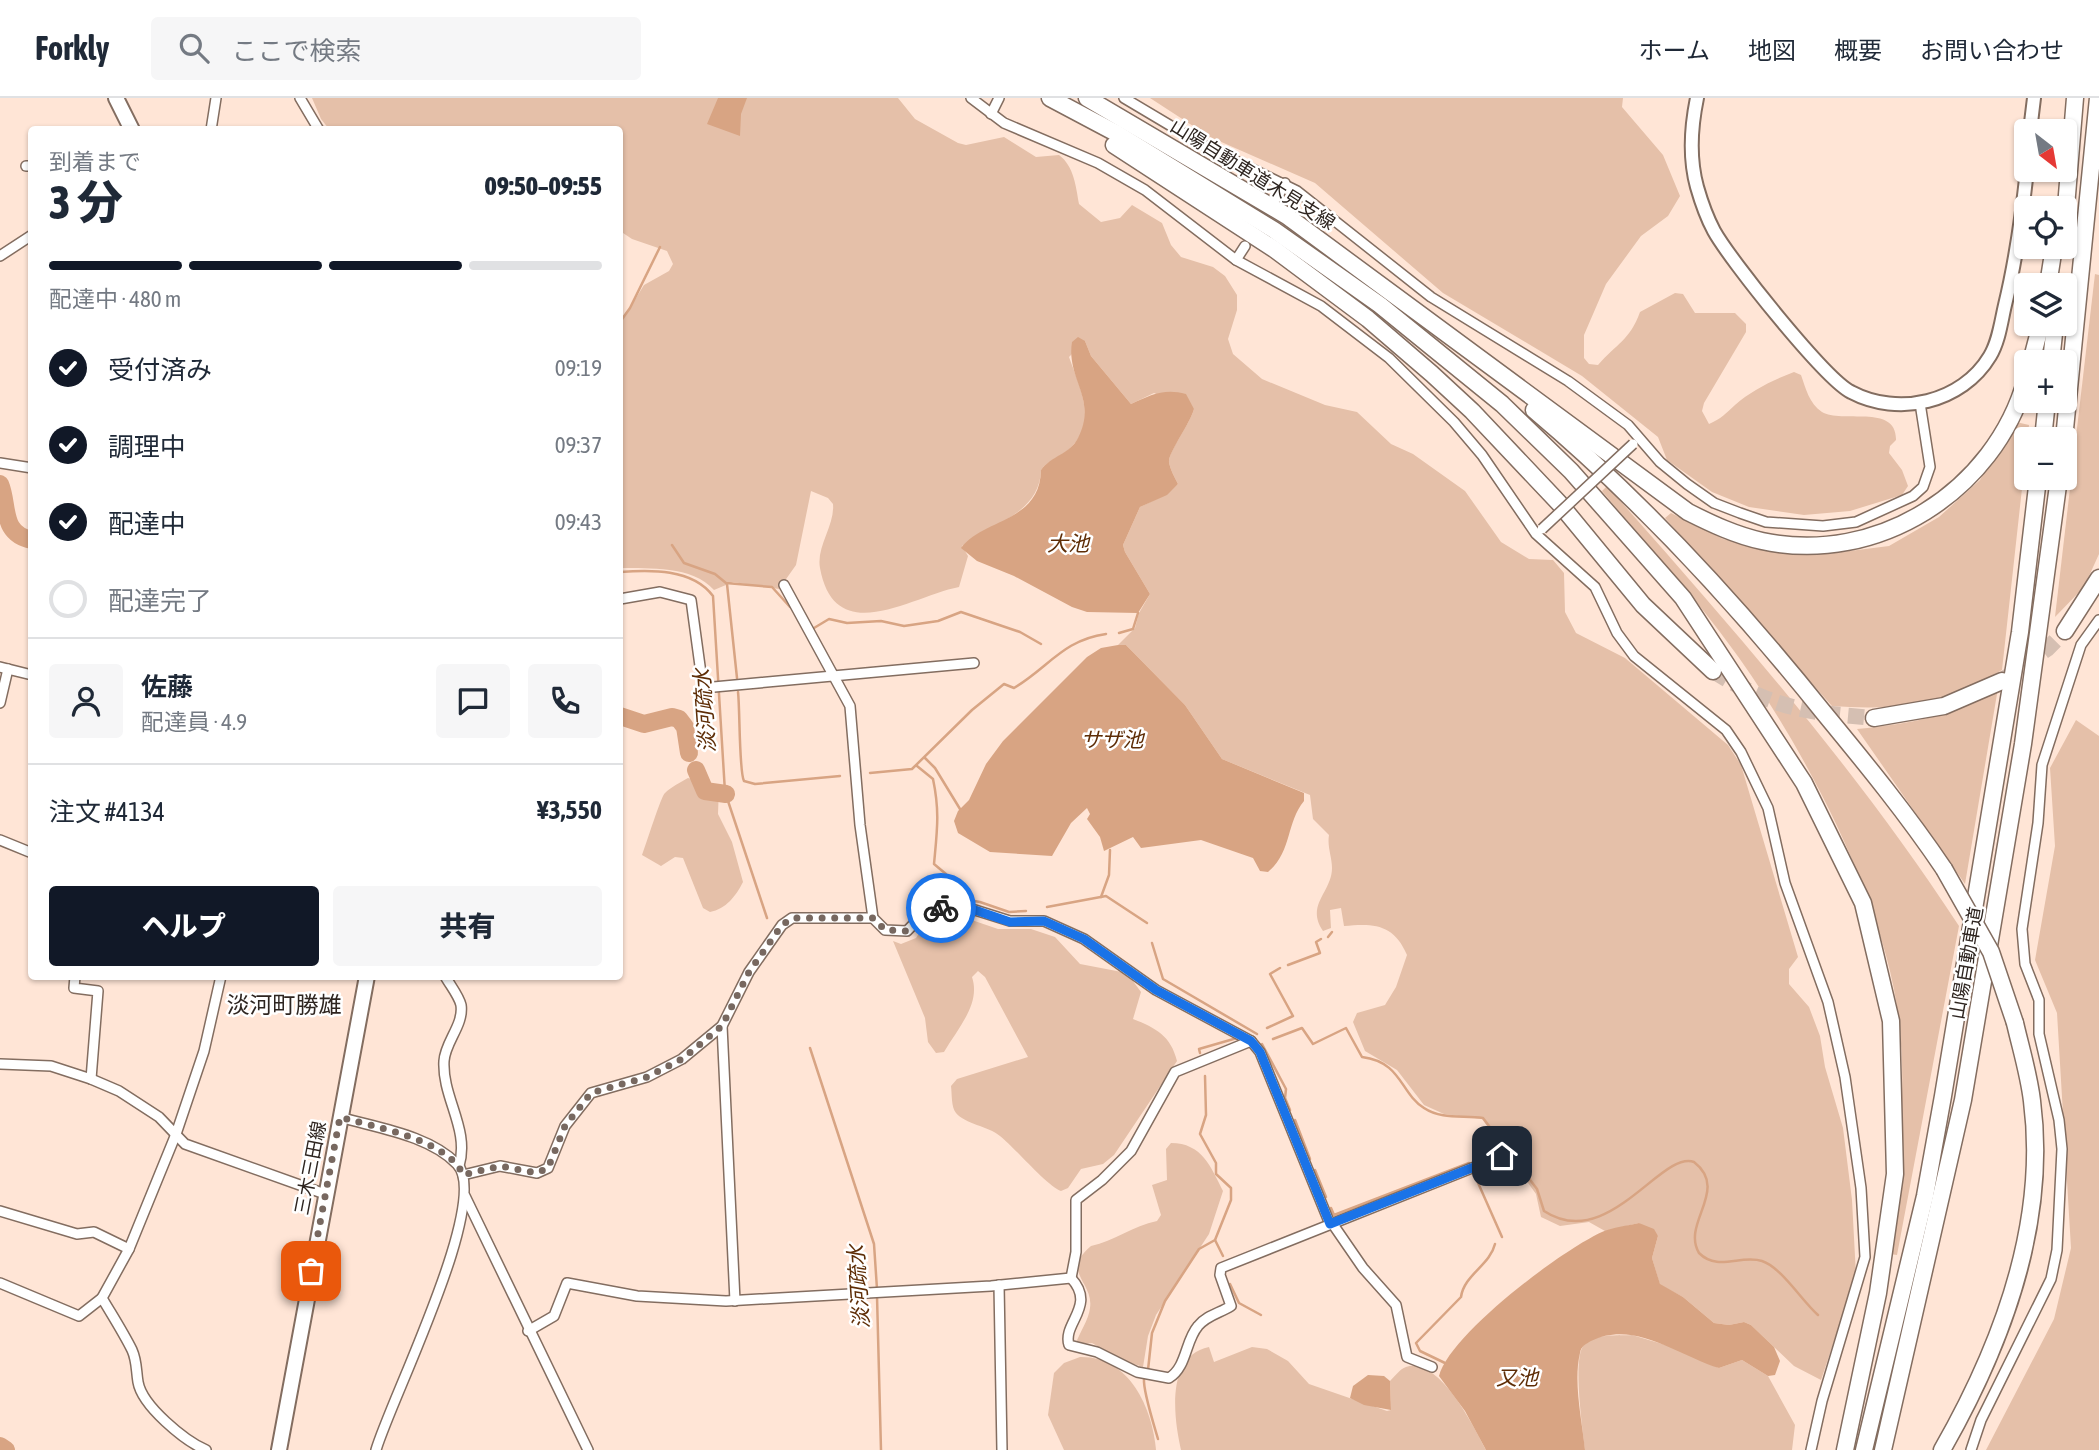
<!DOCTYPE html>
<html lang="ja">
<head>
<meta charset="utf-8">
<style>
	body { margin:0; font-family:"Asap Condensed","Noto Sans JP",sans-serif; background:#f6f6f7; color:#1f2937; height:100vh; display:flex; flex-direction:column; font-size:26px; white-space:nowrap }
	* { box-sizing:border-box; margin:0 }
	p { font-size:23px; color:#747a83 }
	.icon { flex:none; width:38px; height:38px; fill:none; stroke:currentColor; stroke-width:2; stroke-linecap:round; stroke-linejoin:round }
	.map { position:relative; flex:1; overflow:hidden }
	.details { position:absolute; left:28px; top:28px; width:595px; height:854px; display:flex; flex-direction:column; background:#fff; border-radius:7px; box-shadow:0 2px 5px #0004 }
	.details>* { flex:none }
	.needle { width:46px; rotate:149deg }
	.buttons { position:absolute; left:2014px; top:21px; display:grid; gap:14px }
	.buttons a { display:grid; place-items:center; width:63px; height:63px; border-radius:7px; background:#fff; box-shadow:0 2px 5px #0004; font-size:35px }
	.pin { position:absolute; display:grid; place-items:center; width:60px; height:60px; color:#fff; margin:-30px; border-radius:14px; box-shadow:0 4px 10px #0006 }
	.courier { position:absolute; display:grid; place-items:center; width:70px; height:70px; margin:-35px; border:5px solid #1a73e8; border-radius:50%; background:#fff; color:#222; box-shadow:0 2px 9px #0007 }
	.summary em { font-style:normal; font-weight:800 }
	.summary div { display:flex; flex-direction:column-reverse }
	.summary { display:flex; align-items:center; justify-content:space-between; height:119px; padding:0 21px }
	h1 { font-size:46px; font-weight:800; line-height:52px }
	.bar { display:grid; grid-template-columns:repeat(4,1fr); gap:10px 7px; align-content:center; height:84px; padding:0 21px }
	.bar i { height:9px; border-radius:5px; background:#e0e1e3 }
	.bar .active { background:#111827 }
	.bar p { grid-column:span 4 }
	.line { display:flex; align-items:center; gap:18px; padding:0 21px; border-top:2px solid #e0e1e3 }
	.line div { flex:1 }
	.round { display:grid; place-items:center; flex:none; width:74px; height:74px; border-radius:7px; background:#f6f6f7 }
	ol { padding:0 21px; list-style:none }
	li { display:flex; align-items:center; gap:21px; height:77px }
	li p { margin-inline-start:auto }
	li .icon { padding:7px; border-radius:50%; background:#111827; color:#fff; stroke-width:4 }
	li:last-child { color:#747a83 }
	li i { width:38px; height:38px; border:4px solid #e0e1e3; border-radius:50% }
	.button { display:flex; gap:14px; margin-top:auto; padding:14px 21px }
	.button a { flex:1; height:80px; border-radius:7px; background:#111827; color:#fff; font-size:28px; font-weight:800; line-height:80px; text-align:center }
	.button a+a { background:#f6f6f7; color:#1f2937 }
	header { display:flex; align-items:center; gap:42px; box-sizing:border-box; height:98px; padding:0 35px; background:#fff; border-bottom:2px solid #e0e1e3 }
	header strong { font-size:33px }
	nav { display:flex; gap:38px; margin-inline-start:auto; font-size:24px }
	.search { width:490px; height:63px; background:#f6f6f7; display:flex; align-items:center; gap:18px; box-sizing:border-box; padding:0 24px; border-radius:7px; color:#747a83; font-size:26px }
	.map>svg:first-child { display:block }
	.green { fill:#e5c0a9 }
	.water { fill:#d8a483 }
	.lines { fill:none; stroke-linecap:round; stroke-linejoin:round }
	.stream { stroke:#d8a483; stroke-width:2.5 }
	.river { stroke:#d8a483; stroke-width:18 }
	.highway-tunnel { stroke:#d5bfb2; stroke-width:16; stroke-dasharray:16 8; stroke-linecap:butt }
	.street-casing { stroke:#836d60; stroke-width:12 }
	.secondary-casing { stroke:#836d60; stroke-width:16 }
	.primary-casing { stroke:#836d60; stroke-width:18 }
	.highway-casing { stroke:#836d60; stroke-width:19 }
	.street { stroke:#fff; stroke-width:9 }
	.secondary { stroke:#fff; stroke-width:12 }
	.primary { stroke:#fff; stroke-width:14 }
	.highway { stroke:#fff; stroke-width:16 }
	.street-bridge-casing { stroke:#836d60; stroke-width:12; stroke-linecap:butt }
	.highway-bridge-casing { stroke:#836d60; stroke-width:19; stroke-linecap:butt }
	.street-bridge { stroke:#fff; stroke-width:9 }
	.highway-bridge { stroke:#fff; stroke-width:16 }
	.done { stroke:#776860; stroke-width:7; stroke-dasharray:0 12.6 }
	.route { stroke:#1a73e8; stroke-width:9 }
	.labels { text-anchor:middle; dominant-baseline:central; stroke-width:5; stroke-linejoin:round; paint-order:stroke }
	.street-label { font-size:19px; fill:#2e2520; stroke:#fff }
	.water-label { font-size:21px; font-style:italic; fill:#5e2d06; stroke:#fff }
	.quarter-label { font-size:23px; fill:#2e2520; stroke:#fff }
</style>
</head>
<body>
<header>
<strong>Forkly</strong>
<div class="search"><svg class="icon" aria-label="search" viewBox="0 0 24 24"><circle cx="10" cy="10" r="6"/><path d="M15 15l6 6"/></svg>ここで検索</div>
<nav><a>ホーム</a><a>地図</a><a>概要</a><a>お問い合わせ</a></nav>
</header>
<div class="map">
<svg width="2099" height="1352" viewBox="0 0 2099 1352">
	<rect width="100%" height="100%" fill="#ffe5d6"/>
	<g class="green">
		<path d="M312,0H898L915,21L958,45L966,47L1004,39L1036,59L1059,57C1074,68 1076,89 1079,106L1101,124L1120,120L1132,107L1162,125L1171,147L1181,159L1213,169L1225,178L1237,197V212L1228,241L1233,256L1262,281L1325,307L1357,314L1391,346L1413,356L1465,393L1501,444L1529,461L1553,462L1564,475L1565,514L1576,535L1625,560L1728,647L1741,667L1798,859L1789,871V886L1809,909L1820,938L1825,969L1843,1030L1852,1102L1856,1177L1821,1282L1794,1268L1751,1227L1744,1224L1729,1227L1714,1225L1683,1199L1660,1187L1652,1160L1658,1138L1639,1125L1605,1133L1589,1124L1560,1128L1541,1119L1536,1096L1482,1021L1444,1016L1424,1007L1397,972L1365,953L1353,924L1357,915L1385,907L1396,889L1407,857C1394,826 1374,825 1344,828L1341,810L1330,812L1331,830L1323,833C1305,807 1332,794 1332,770C1332,759 1327,749 1329,737L1313,721L1310,697L1222,661L1185,607L1126,547H1118L1135,530L1139,515L1150,496L1125,454L1123,447L1140,409L1167,396L1178,386C1175,380 1170,371 1169,364C1168,354 1190,326 1194,311L1154,295L1131,306L1091,258L1085,243L1069,259C1080,290 1099,326 1068,352C1059,360 1048,362 1041,372C1040,415 992,426 962,448L968,458L959,489C912,498 835,552 820,470C816,449 835,427 833,406L828,400L811,393L796,467L779,491L733,484L714,492C692,467 649,471 620,470V226L644,187L669,173L673,166L667,153L632,141L620,133V32L329,31L321,21Z"/>
		<path d="M1150,0H1623L1622,9L1663,57L1680,98L1668,118L1641,138L1606,186L1584,237V260L1589,266L1598,267C1616,246 1630,242 1640,214L1675,195L1683,196L1695,215H1735L1746,226V234L1704,305L1702,313L1709,326C1721,321 1726,315 1735,307C1752,292 1773,282 1794,274L1801,277C1806,291 1809,305 1822,314C1841,326 1897,305 1896,342L1890,348L1889,355L1902,372L1908,388L1902,397L1850,413L1804,417L1749,409L1712,394L1667,362L1658,339L1582,278L1443,195L1315,85L1210,39Z"/>
		<path d="M2095,176L2099,177V456L2084,489L2055,519Z"/>
		<path d="M2012,323L2029,327L2002,572C1986,581 1970,592 1953,598C1914,610 1872,611 1832,608L1665,420L1671,415L1723,441L1774,453L1826,456L1889,448L1939,419L1980,382Z"/>
		<path d="M1607,388C1732,529 1856,670 1959,828L1897,1157L1890,1156C1896,1080 1908,1000 1899,923C1886,805 1804,649 1734,553C1694,497 1646,446 1602,393Z"/>
		<path d="M1998,590L1965,786L1857,631C1915,625 1946,620 1998,590Z"/>
		<path d="M2076,622L2099,638V1352H1986L2054,1221L2071,1150L2057,915L2035,862L2055,748L2050,670Z"/>
		<path d="M688,680L719,689L718,716L732,744L743,784C736,798 726,811 710,814L703,810L683,760L675,759L661,768L642,757C646,747 661,698 665,695C671,689 681,684 688,680Z"/>
		<path d="M960,818L998,831H1031L1055,839L1080,866L1127,875L1141,894L1133,921C1156,930 1171,938 1177,963L1114,1057L1103,1066L1081,1071L1068,1090L1061,1093C1048,1089 1015,1050 1000,1038C988,1028 965,1026 956,1015C951,1009 952,996 951,988L957,981L1028,959L985,879L978,873L972,879C981,906 958,930 944,954L936,955L928,944L925,920L893,843L901,846L916,840L929,820Z"/>
		<path d="M1171,1045C1202,1045 1211,1069 1223,1093L1209,1136L1156,1217L1148,1238L1143,1269L1122,1262L1092,1245L1075,1247C1079,1236 1089,1221 1090,1210C1094,1184 1060,1174 1091,1148C1114,1143 1133,1128 1157,1123L1161,1117L1152,1087L1167,1082L1166,1051Z"/>
		<path d="M1632,1237L1669,1248L1719,1270L1742,1262L1768,1278L1795,1327L1792,1352H1585C1583,1334 1572,1259 1584,1247C1595,1235 1617,1238 1632,1237Z"/>
		<path d="M1209,1249L1214,1264L1252,1249L1267,1251L1288,1263L1309,1286L1387,1313L1391,1312L1390,1283C1395,1278 1400,1271 1406,1269C1439,1258 1474,1329 1486,1352H1181C1174,1321 1165,1258 1209,1249Z"/>
		<path d="M1080,1259C1129,1258 1152,1309 1156,1352H1064L1048,1317L1054,1275L1064,1265Z"/>
	</g>
	<g class="water">
		<path d="M718,0H747L741,16L740,38L707,26Z"/>
		<path d="M1078,239L1085,243L1091,258L1131,306C1151,297 1164,290 1186,296L1194,311C1190,326 1168,355 1169,364C1170,371 1175,380 1178,386L1167,397L1140,409L1123,447L1125,454L1150,496L1138,515L1087,514L1072,509L1014,478L977,463L961,450C983,420 1040,425 1041,372C1051,358 1070,356 1078,340C1098,301 1066,281 1072,244Z"/>
		<path d="M1118,547H1126L1185,607L1222,661L1304,695V703C1286,725 1292,754 1268,774L1260,773L1253,760L1201,742L1141,750L1133,739L1104,753L1100,739L1087,721L1090,716L1087,710L1071,725L1052,758L990,754L958,735L954,723L958,713L969,702L986,666L1003,643L1087,559L1101,550Z"/>
		<path d="M1639,1125L1654,1131L1658,1138L1652,1160L1660,1186L1683,1199L1714,1225L1729,1227L1744,1224L1751,1227L1774,1249L1780,1263L1775,1277L1768,1278L1742,1262L1719,1270C1679,1258 1634,1221 1591,1243C1586,1246 1581,1248 1580,1255C1573,1284 1582,1322 1585,1352H1486L1465,1313L1439,1278C1450,1236 1562,1152 1602,1134C1613,1129 1627,1128 1639,1125Z"/>
		<path d="M1368,1277L1384,1278L1390,1283L1391,1312L1364,1307L1350,1300L1353,1288Z"/>
	</g>
	<g class="lines">
		<g class="stream">
			<path d="M620,224L630,210L660,149"/>
			<path d="M672,447L684,465L715,476L726,485L772,489L790,509"/>
			<path d="M620,474C650,472 692,470 713,498L725,694L767,820"/>
			<path d="M727,486L737,580"/>
			<path d="M814,530L829,521L847,525L881,523L904,528L938,523L961,514L1020,534L1041,546"/>
			<path d="M1119,535L1133,531L1138,515"/>
			<path d="M738,594C740,610 739,675 744,683L755,686L840,678"/>
			<path d="M925,660L935,670L960,711"/>
			<path d="M917,668L933,681C940,714 937,733 934,766L946,776V798L980,804L1009,814L1026,813"/>
			<path d="M870,675L912,671L972,612L1004,586L1014,590C1049,569 1063,542 1106,536"/>
			<path d="M1101,799L1109,777L1110,752"/>
			<path d="M1047,809L1106,798L1147,825"/>
			<path d="M1328,839L1332,834"/>
			<path d="M1152,845L1163,881L1257,936"/>
			<path d="M1288,867L1320,855L1316,844L1321,841"/>
			<path d="M1267,930L1293,918L1270,876L1280,870"/>
			<path d="M1273,941L1302,930L1313,946L1346,930L1362,959C1402,964 1400,995 1424,1010C1442,1022 1463,1017 1483,1020L1537,1091L1544,1113C1608,1155 1661,1052 1694,1064C1730,1092 1681,1125 1699,1155C1718,1174 1741,1156 1762,1163C1781,1169 1802,1203 1818,1217"/>
			<path d="M1262,946L1286,991L1285,1000L1290,1012"/>
			<path d="M810,950L874,1146L877,1191"/>
			<path d="M1200,955L1199,951L1237,940"/>
			<path d="M1295,1022L1310,1061"/>
			<path d="M1315,1072L1326,1099"/>
			<path d="M1475,1078L1502,1139"/>
			<path d="M1331,1110L1334,1117L1469,1065"/>
			<path d="M1215,1142L1223,1158"/>
			<path d="M1230,1186L1239,1205L1261,1217"/>
			<path d="M877,1198L881,1352"/>
			<path d="M1445,1265L1420,1253L1416,1245L1461,1199C1464,1177 1490,1167 1495,1146"/>
			<path d="M1148,1272L1152,1235L1165,1203L1199,1151L1215,1142L1231,1102V1090L1216,1076V1065L1200,1036L1206,1017L1205,978"/>
			<path d="M1144,1281C1143,1293 1154,1327 1158,1341"/>
		</g>
		<g class="river">
			<path d="M0,386C9,407 0,436 32,442"/>
			<path d="M620,618L644,626L672,619L679,621L685,629L689,655"/>
			<path d="M696,672L705,693L726,696"/>
			<path d="M0,1348L6,1352"/>
		</g>
		<g class="highway-tunnel">
			<path d="M1713,573C1774,611 1805,614 1874,620"/>
			<path d="M2004,581L2047,551L2065,533"/>
		</g>
		<g class="street-casing">
			<g id="street">
				<path d="M300,0L319,32"/>
				<path d="M971,0L1004,25L1098,65L1145,92L1236,162L1321,208L1389,260L1454,324L1482,357L1536,436L1595,489L1617,535L1634,558L1726,632L1741,654L1768,710L1785,785L1828,904L1845,979L1861,1090L1865,1159L1822,1303L1811,1352"/>
				<path d="M1124,0L1203,47L1297,93L1431,199L1568,283L1628,327L1660,364L1687,386L1714,405L1740,415L1766,424L1823,428L1856,424L1913,398L1923,389L1930,369L1920,305"/>
				<path d="M991,16L999,0"/>
				<path d="M211,32L216,0"/>
				<path d="M26,68H32"/>
				<path d="M1277,100L1285,85"/>
				<path d="M0,158L32,137"/>
				<path d="M1236,162L1245,148"/>
				<path d="M0,365L32,370"/>
				<path d="M784,487L850,608L860,727L873,820L885,832L907,833L925,814L938,810L975,812L1010,823H1044L1084,841L1156,892L1251,943L1260,954L1330,1126"/>
				<path d="M620,501L660,494L691,502L703,590L974,565"/>
				<path d="M0,569L32,577"/>
				<path d="M0,605L8,571"/>
				<path d="M0,742L32,755"/>
				<path d="M75,878L74,890L98,893L91,981"/>
				<path d="M445,878C450,887 459,898 461,907C464,927 445,944 444,963C442,1000 470,1031 459,1068"/>
				<path d="M722,928L735,1203"/>
				<path d="M0,966L51,968L91,981L119,993L159,1019L185,1046L325,1096"/>
				<path d="M340,1019C377,1030 429,1037 457,1066C492,1102 390,1303 376,1352"/>
				<path d="M463,1077L500,1068L537,1075L548,1070L565,1028L591,995L647,979L682,961L722,928L749,874L782,827L792,820H873"/>
				<path d="M465,1098L588,1352"/>
				<path d="M0,1113L77,1136L94,1134L129,1151"/>
				<path d="M1332,1125L1363,1170L1396,1207L1407,1259L1432,1269"/>
				<path d="M1071,1180C1097,1208 1062,1225 1069,1247L1097,1254L1137,1274L1169,1280C1187,1269 1185,1243 1198,1228C1207,1217 1220,1215 1231,1208L1220,1177L1221,1170L1502,1058"/>
				<path d="M1071,1180L1076,1154V1102L1102,1082L1131,1053L1175,974L1251,943"/>
				<path d="M0,1185L79,1218L102,1200L129,1151L176,1036L204,953L221,878"/>
				<path d="M999,1187L1002,1352"/>
				<path d="M102,1200C112,1217 123,1234 132,1252C137,1263 136,1272 138,1284C142,1308 185,1343 206,1352"/>
				<path d="M528,1233L554,1218L567,1185L637,1198L726,1203L991,1188L1071,1180"/>
				<path d="M1971,1352L1981,1322L2051,1181L2057,1152L2062,1051L2059,1022L2039,936V902L2025,866L2022,831L2038,725L2042,667L2081,547L2099,522"/>
			</g>
		</g>
		<g class="secondary-casing">
			<g id="secondary">
				<path d="M1697,0C1691,29 1689,60 1697,89C1701,103 1707,120 1714,133C1730,162 1825,281 1851,294C1898,319 1962,305 1990,258C1999,243 2001,224 2005,207C2016,162 2022,118 2027,72"/>
				<path d="M2030,33L2034,0"/>
			</g>
		</g>
		<g class="primary-casing">
			<g id="primary">
				<path d="M116,0L132,32"/>
				<path d="M279,1352L367,878"/>
			</g>
		</g>
		<g class="highway-casing">
			<g id="highway">
				<path d="M1050,0L1116,35L1274,132L1380,207L1502,306L1571,373L1683,500L1804,685L1863,805L1891,923L1895,1076L1878,1195L1845,1352"/>
				<path d="M1087,0L1287,118L1688,414C1712,426 1735,437 1762,443C1877,468 1995,393 2026,281"/>
				<path d="M1114,47L1274,151L1368,221L1432,276L1472,313L1559,405L1643,507L1713,573"/>
				<path d="M2065,121L2075,0"/>
				<path d="M2048,187L2054,149"/>
				<path d="M2031,264L2041,226"/>
				<path d="M2051,264L2055,226"/>
				<path d="M1534,312C1642,403 1736,505 1824,615C1866,666 1907,716 1944,771"/>
				<path d="M2043,341L2047,303"/>
				<path d="M2064,341L2098,0"/>
				<path d="M2065,533L2099,480"/>
				<path d="M1874,620L1944,608L2002,583"/>
				<path d="M1864,1352L1925,1098L1943,998L2020,534L2038,380"/>
				<path d="M1883,1352L1963,1002L2023,646L2059,380"/>
				<path d="M1942,1352C2002,1247 2048,1126 2032,1003C2029,977 2021,951 2015,925"/>
			</g>
		</g>
		<use href="#street" class="street"/>
		<use href="#secondary" class="secondary"/>
		<use href="#primary" class="primary"/>
		<use href="#highway" class="highway"/>
		<g class="street-bridge-casing">
			<path id="street-bridge" d="M1542,431L1633,346"/>
		</g>
		<g class="highway-bridge-casing">
			<path id="highway-bridge" d="M1944,771L1991,854L2015,925"/>
		</g>
		<use href="#street-bridge" class="street-bridge"/>
		<use href="#highway-bridge" class="highway-bridge"/>
	</g>
	<g class="lines">
		<path class="done" d="M311,1173L340,1019C374,1029 449,1042 463,1077L500,1068L537,1075L548,1070L565,1028L591,995L647,979L682,961L722,928L749,874L782,827L792,820H873L885,832L907,833L925,814L941,810"/>
		<path class="route" d="M941,810L975,812L1010,824L1044,823L1084,841L1156,892L1251,943L1260,954L1330,1126L1502,1058"/>
	</g>
	<g class="labels">
		<g class="street-label">
			<text transform="translate(1253 76) rotate(32)">山陽自動車道木見支線</text>
			<text transform="translate(1966 865) rotate(-80)">山陽自動車道</text>
			<text transform="translate(310 1070) rotate(-79)">三木三田線</text>
		</g>
		<g class="water-label">
			<text x="1068" y="445">大池</text>
			<text transform="translate(704 613) rotate(-94)">淡河疏水</text>
			<text x="1112" y="641">サザ池</text>
			<text transform="translate(858 1189) rotate(-94)">淡河疏水</text>
			<text x="1517" y="1279">又池</text>
		</g>
		<g class="quarter-label">
			<text x="284" y="907">淡河町勝雄</text>
		</g>
	</g>
</svg>
<div class="buttons">
<a><svg class="needle" viewBox="-14 -14 28 28"><path d="M0-13l5 13h-10z" fill="#e53935"/><path d="M0 13l5-13h-10z" fill="#747a83"/></svg></a>
<a><svg class="icon" aria-label="locate" viewBox="0 0 24 24"><circle cx="12" cy="12" r="6"/><path d="M12 2v4M12 18v4M2 12h4M18 12h4"/></svg></a>
<a><svg class="icon" aria-label="layers" viewBox="0 0 24 24"><path d="M12 4l9 5-9 5-9-5zM3 14l9 5 9-5"/></svg></a>
<a>+</a>
<a>−</a>
</div>
<div class="pin" style="left:311px;top:1173px;background:#ea580c"><svg class="icon" aria-label="bag" viewBox="0 0 24 24"><path d="M5 8h14l-1 12H6zM9 8a3 3 0 0 1 6 0"/></svg></div>
<div class="pin" style="left:1502px;top:1058px;background:#1f2937"><svg class="icon" aria-label="home" viewBox="0 0 24 24"><path d="M3 11l9-7 9 7M6 9v11h12V9"/></svg></div>
<div class="courier" style="left:941px;top:810px"><svg class="icon" aria-label="bike" viewBox="0 0 24 24"><circle cx="6" cy="16" r="4"/><circle cx="18" cy="16" r="4"/><path d="M6 16l4-8h5l3 8M10 8l3 8H6M13 5h3"/></svg></div>
<section class="details">
<div class="summary"><div><h1>3 分</h1><p>到着まで</p></div><em>09:50–09:55</em></div>
<div class="bar"><i class="active"></i><i class="active"></i><i class="active"></i><i></i><p>配達中 · 480 m</p></div>
<ol>
<li><svg class="icon" aria-label="check" viewBox="0 0 24 24"><path d="M5 12l5 5 9-10"/></svg>受付済み<p>09:19</p></li>
<li><svg class="icon" aria-label="check" viewBox="0 0 24 24"><path d="M5 12l5 5 9-10"/></svg>調理中<p>09:37</p></li>
<li><svg class="icon" aria-label="check" viewBox="0 0 24 24"><path d="M5 12l5 5 9-10"/></svg>配達中<p>09:43</p></li>
<li><i></i>配達完了</li>
</ol>
<div class="line" style="height:126px"><a class="round"><svg class="icon" aria-label="person" viewBox="0 0 24 24"><circle cx="12" cy="8" r="4"/><path d="M4 21q1-7 8-7t8 7"/></svg></a><div><b>佐藤</b><p>配達員 · 4.9</p></div><a class="round"><svg class="icon" aria-label="chat" viewBox="0 0 24 24"><path d="M4 5h16v11H9l-5 4z"/></svg></a><a class="round"><svg class="icon" aria-label="phone" viewBox="0 0 24 24"><path d="M5 4h4l2 5-3 2q2 4 5 5l2-3 5 2v4C11 20 4 13 5 4z"/></svg></a></div>
<div class="line" style="height:91px"><div>注文 #4134</div><b>¥3,550</b></div>
<div class="button"><a>ヘルプ</a><a>共有</a></div>
</section>
</div>
</body>
</html>
